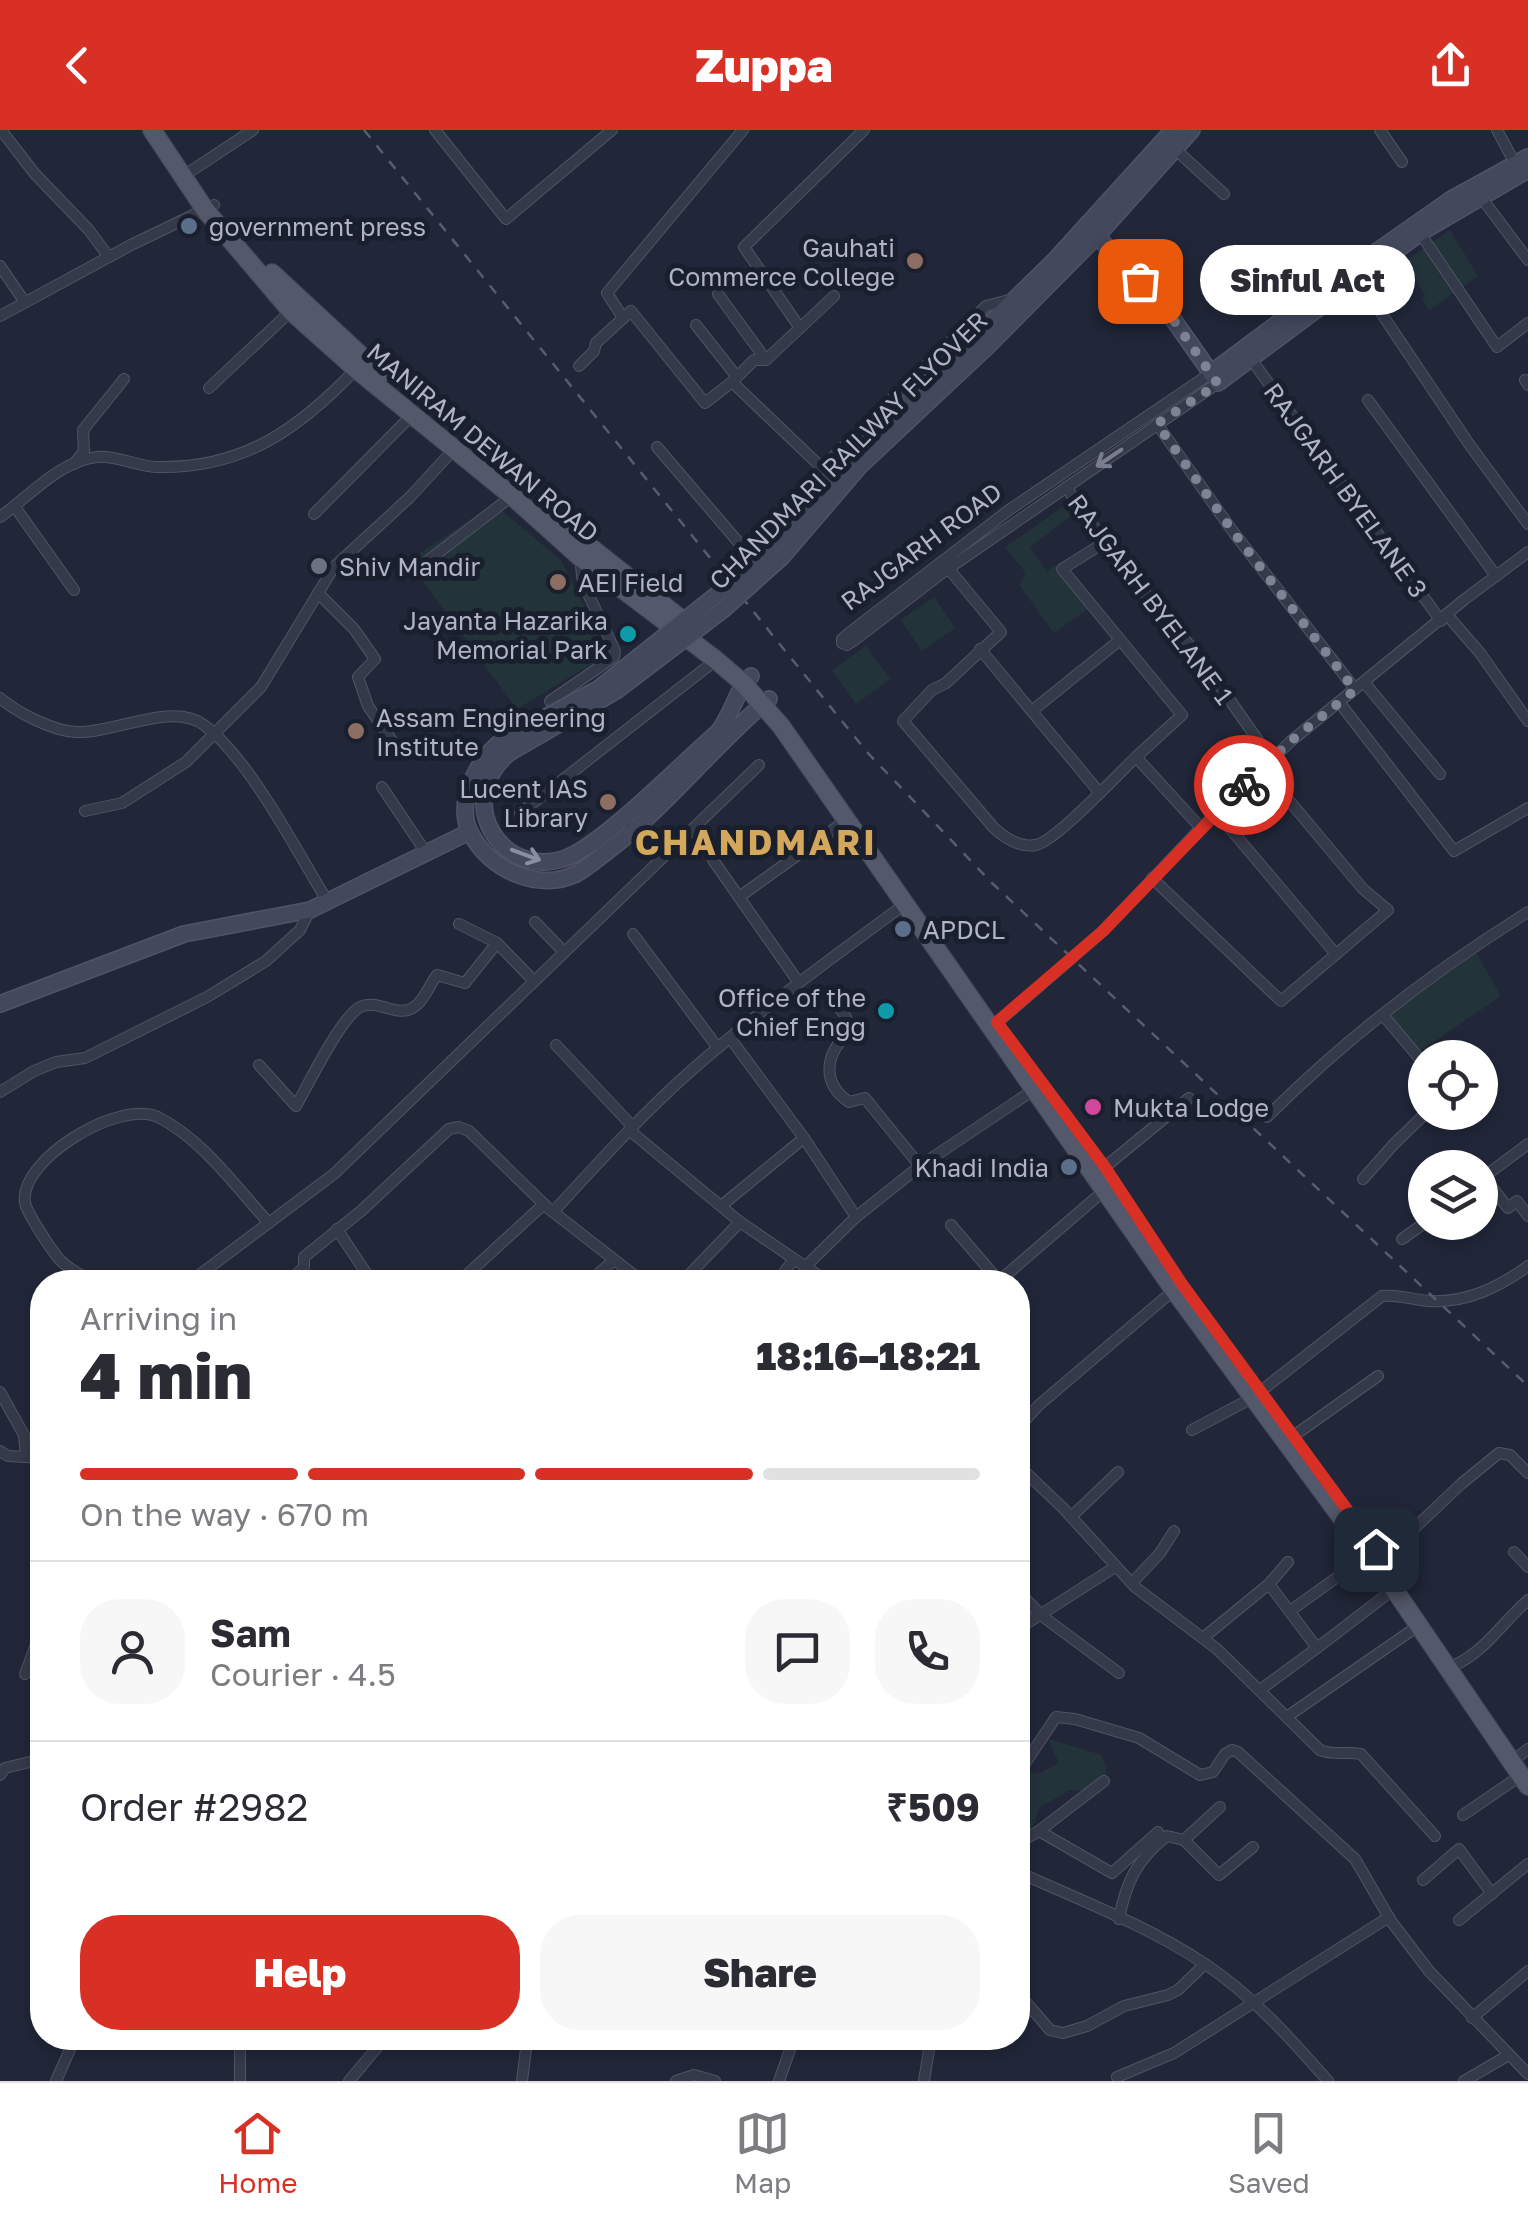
<!DOCTYPE html>
<html lang="en">
<head>
<meta charset="utf-8">
<style>
	body { margin:0; font-family:"Golos Text",sans-serif; background:#f7f7f7; color:#2b2b33; height:100vh; display:flex; flex-direction:column; font-size:38px; white-space:nowrap }
	* { box-sizing:border-box; margin:0 }
	p { font-size:32px; color:#7c7c81 }
	.icon { flex:none; width:55px; height:55px; fill:none; stroke:currentColor; stroke-width:2; stroke-linecap:round; stroke-linejoin:round }
	.map { position:relative; flex:1; overflow:hidden }
	.details { position:absolute; left:30px; top:1140px; width:1000px; height:780px; display:flex; flex-direction:column; background:#fff; border-radius:40px; box-shadow:0 5px 15px #0003 }
	.details>* { flex:none }
	.buttons { position:absolute; left:1408px; top:910px; display:grid; gap:20px }
	.buttons a { display:grid; place-items:center; width:90px; height:90px; border-radius:50%; background:#fff; box-shadow:0 5px 15px #0003; font-size:50px }
	.pin { position:absolute; display:grid; place-items:center; width:85px; height:85px; color:#fff; margin:-42px; border-radius:20px; box-shadow:0 5px 15px #0006 }
	.courier { position:absolute; display:grid; place-items:center; width:100px; height:100px; margin:-50px; border:8px solid #d93025; border-radius:50%; background:#fff; color:#222; box-shadow:0 2px 12px #0007 }
	.bubble { position:absolute; height:70px; border-radius:35px; background:#fff; box-shadow:0 5px 15px #0003; font-size:32px; font-weight:800; line-height:70px; text-align:center }
	.head em { font-style:normal; font-weight:800 }
	.head div { display:flex; flex-direction:column-reverse }
	.head { display:flex; align-items:center; justify-content:space-between; height:170px; padding:0 50px }
	h1 { font-size:65px; font-weight:800; line-height:75px }
	.bar { display:grid; grid-template-columns:repeat(4,1fr); gap:15px 10px; align-content:center; height:120px; padding:0 50px }
	.bar i { height:12px; border-radius:8px; background:#e1e1e2 }
	.bar .current { background:#d93025 }
	.bar p { grid-column:span 4 }
	.line { display:flex; align-items:center; gap:25px; padding:0 50px; border-top:2px solid #e1e1e2 }
	.line div { flex:1 }
	.round { display:grid; place-items:center; flex:none; width:105px; height:105px; border-radius:40px; background:#f7f7f7 }
	.action { display:flex; gap:20px; margin-top:auto; padding:20px 50px }
	.action a { flex:1; height:115px; border-radius:40px; background:#d93025; color:#fff; font-size:40px; font-weight:800; line-height:115px; text-align:center }
	.action a+a { background:#f7f7f7; color:#2b2b33 }
	header { display:flex; justify-content:space-between; align-items:center; height:130px; padding:0 50px; background:#d93025; color:#fff; font-size:45px; font-weight:800 }
	.dock { display:flex; justify-content:space-around; align-items:center; height:140px; border-top:2px solid #e1e1e2; background:#fff; font-size:28px; color:#7c7c81 }
	.dock a { display:grid; justify-items:center; gap:5px }
	.dock .current { color:#d93025 }
	.map>svg:first-child { display:block }
	.green { fill:#23333a }
	.lines { fill:none; stroke-linecap:round; stroke-linejoin:round }
	.street-casing { stroke:#505464; stroke-width:12 }
	.secondary-casing { stroke:#505464; stroke-width:18 }
	.primary-casing { stroke:#3e4353; stroke-width:20 }
	.street { stroke:#353a4a; stroke-width:10 }
	.secondary { stroke:#43485d; stroke-width:15 }
	.primary { stroke:#53586a; stroke-width:18 }
	.rail { stroke:#575c71; stroke-width:2.5; stroke-dasharray:10 10; stroke-linecap:butt }
	.secondary-bridge-casing { stroke:#505464; stroke-width:18; stroke-linecap:butt }
	.secondary-bridge { stroke:#43485d; stroke-width:15 }
	.oneway { stroke:#797d8e }
	.oneway2 { stroke:#8a8ea1 }
	.done { stroke:#7e8395; stroke-width:10; stroke-dasharray:0 18 }
	.route { stroke:#d93025; stroke-width:12 }
	.service-dot { fill:#5c6f8a; stroke:#1a1f2e; stroke-width:4 }
	.education-dot { fill:#8d6e63; stroke:#1a1f2e; stroke-width:4 }
	.worship-dot { fill:#6b7280; stroke:#1a1f2e; stroke-width:4 }
	.culture-dot { fill:#0f9aa8; stroke:#1a1f2e; stroke-width:4 }
	.hotel-dot { fill:#d1479c; stroke:#1a1f2e; stroke-width:4 }
	.labels { text-anchor:middle; dominant-baseline:central; stroke-width:10; stroke-linejoin:round; paint-order:stroke }
	.poi-label { font-size:25px; fill:#b0b4c6; stroke:#1a1f2e; text-anchor:start }
	.street-label { font-size:25px; fill:#b0b4c6; stroke:#1a1f2e }
	.district-label { font-size:35px; font-weight:bold; letter-spacing:2.5px; fill:#d3a85d; stroke:#1a1f2e }
</style>
</head>
<body>
<header><svg class="icon" aria-label="back" viewBox="0 0 24 24"><path d="M15 5l-7 7 7 7"/></svg>Zuppa<svg class="icon" aria-label="share" viewBox="0 0 24 24"><path d="M12 15V3M7 8l5-5 5 5M5 13v7h14v-7"/></svg></header>
<div class="map">
<svg width="1528" height="1951" viewBox="0 0 1528 1951">
	<rect width="100%" height="100%" fill="#212739"/>
	<g class="green">
		<path d="M1450,100L1478,146L1429,180L1422,169L1425,165L1405,131Z"/>
		<path d="M1074,369L1083,377L1030,417L1047,442L1055,435L1088,479L1054,503L1019,455L1026,443L1005,417Z"/>
		<path d="M494,374L561,430L608,524L517,579L408,431Z"/>
		<path d="M934,467L955,498L922,521L901,490Z"/>
		<path d="M866,516L890,549L856,574L832,540Z"/>
		<path d="M1474,819L1501,866L1420,921L1389,883Z"/>
		<path d="M1048,1609L1102,1625C1107,1641 1109,1649 1100,1664L1069,1660L1039,1678L1029,1707L1018,1715V1684L1023,1679L1018,1647L1027,1641L1038,1644L1059,1633Z"/>
	</g>
	<g class="lines">
		<g class="street-casing">
			<g id="street">
				<path d="M1,0L35,44L88,99L109,127"/>
				<path d="M435,0L506,89L612,0"/>
				<path d="M1380,0L1402,32"/>
				<path d="M1497,0L1518,39"/>
				<path d="M1175,19L1224,64"/>
				<path d="M191,41L253,0"/>
				<path d="M1481,67L1528,130"/>
				<path d="M1420,103L1497,217L1528,193"/>
				<path d="M0,136L24,171"/>
				<path d="M1357,147L1469,314L1528,394"/>
				<path d="M718,164L766,230"/>
				<path d="M0,186L131,115L214,75"/>
				<path d="M623,188L607,163L743,0"/>
				<path d="M696,195L737,247"/>
				<path d="M800,198L744,117L864,0"/>
				<path d="M1251,229L1441,491"/>
				<path d="M579,236L594,221L596,213L631,181L705,273L732,252"/>
				<path d="M1211,243L1009,380L849,503L842,509V513L847,515L856,509L942,443L1218,253"/>
				<path d="M1525,250L1528,255"/>
				<path d="M209,258L291,181"/>
				<path d="M1368,270L1496,446"/>
				<path d="M1157,294L1234,403L1355,559"/>
				<path d="M657,317L739,413L752,418L791,379L822,338L986,176L1009,170"/>
				<path d="M74,334L84,321L83,300L124,249"/>
				<path d="M822,338L732,252L754,230H766L834,166"/>
				<path d="M1066,357L1118,431L1202,530L1271,629"/>
				<path d="M15,377L74,460"/>
				<path d="M314,384L412,285"/>
				<path d="M0,387C30,366 59,331 97,327C116,325 139,337 158,337C245,339 301,297 358,237"/>
				<path d="M1105,412L1062,439L1182,585L1136,627"/>
				<path d="M425,433L512,366"/>
				<path d="M948,438L1001,502L946,553L932,560L903,591L994,698C1005,708 1020,718 1036,715C1056,711 1118,644 1136,627L1201,698"/>
				<path d="M318,463L354,499L375,529L358,547L368,576L397,618"/>
				<path d="M1448,486L1480,523L1528,591"/>
				<path d="M980,519L1099,662"/>
				<path d="M1364,552L1440,644"/>
				<path d="M0,568C18,583 53,601 76,602C113,604 172,571 204,595C250,629 297,722 328,772"/>
				<path d="M550,571L614,527L615,521L583,453L580,428"/>
				<path d="M1339,572L1454,721L1528,678"/>
				<path d="M1033,580L1120,510"/>
				<path d="M382,657L427,724"/>
				<path d="M85,681L122,673L186,632L261,557L334,437L410,367L456,317"/>
				<path d="M520,683L716,530"/>
				<path d="M1217,683L1335,823"/>
				<path d="M630,698L661,729"/>
				<path d="M713,730L799,853"/>
				<path d="M1152,748L1281,871L1388,780L1363,759L1262,638"/>
				<path d="M739,767L848,689"/>
				<path d="M535,792L564,822"/>
				<path d="M459,794L497,813"/>
				<path d="M633,804L718,918"/>
				<path d="M835,872L846,887L849,902C826,923 820,952 849,972L865,968L920,1036"/>
				<path d="M1383,885L1425,935"/>
				<path d="M990,899L1103,801L1201,698L1291,611L1465,469L1528,422"/>
				<path d="M730,908L804,1008"/>
				<path d="M556,915L633,997"/>
				<path d="M259,935L296,976C308,955 341,887 360,877C377,868 398,889 414,877C423,872 430,854 437,845L465,853L497,813L534,851"/>
				<path d="M0,962L34,941L56,932L85,928L207,867L266,831L300,800L310,780"/>
				<path d="M1267,987C1345,909 1435,840 1528,782"/>
				<path d="M629,1000L740,1092L828,1152"/>
				<path d="M1105,1037L1189,968"/>
				<path d="M1484,1047L1508,1078L1517,1071L1528,1086"/>
				<path d="M1363,1049L1394,1014L1427,982"/>
				<path d="M1481,1049L1528,1014"/>
				<path d="M721,1076L804,1008L856,1087L920,1036L1035,959"/>
				<path d="M553,1082C598,1033 643,983 693,939C760,880 833,827 905,774"/>
				<path d="M951,1095L999,1151"/>
				<path d="M337,1099L372,1152"/>
				<path d="M1402,1109L1426,1092"/>
				<path d="M805,1137L856,1087"/>
				<path d="M93,1152C83,1146 70,1140 61,1131C53,1123 27,1083 25,1073C18,1030 119,969 158,987C202,1009 236,1057 269,1093"/>
				<path d="M190,1152L334,1044L759,635"/>
				<path d="M289,1152L304,1137V1127L361,1081L449,999L459,997L469,1001L548,1078L643,1152"/>
				<path d="M459,1152L544,1074"/>
				<path d="M589,1152L614,1130"/>
				<path d="M682,1152L740,1092"/>
				<path d="M777,1152L794,1129"/>
				<path d="M998,1152L1114,1052"/>
				<path d="M0,1262L24,1305L26,1327"/>
				<path d="M1018,1298L1039,1275L1174,1160"/>
				<path d="M1192,1300L1252,1268L1382,1166C1399,1164 1413,1170 1430,1171C1467,1173 1499,1157 1528,1136"/>
				<path d="M1285,1312L1378,1246"/>
				<path d="M0,1321L8,1326L42,1328"/>
				<path d="M1018,1335L1063,1378L1135,1457L1217,1519L1320,1620C1334,1626 1346,1621 1361,1624L1435,1706"/>
				<path d="M1071,1387L1118,1342"/>
				<path d="M1514,1422L1528,1437"/>
				<path d="M1383,1428L1461,1354L1499,1323L1510,1325L1528,1343"/>
				<path d="M1132,1453L1160,1423L1174,1401"/>
				<path d="M1269,1454L1317,1518L1394,1459"/>
				<path d="M1018,1461L1042,1486L1119,1543"/>
				<path d="M1290,1481L1368,1425"/>
				<path d="M1018,1499L1115,1437"/>
				<path d="M1203,1508L1269,1454L1288,1432"/>
				<path d="M1455,1535C1484,1522 1504,1491 1528,1470"/>
				<path d="M25,1544L42,1498"/>
				<path d="M1260,1560L1317,1518"/>
				<path d="M1288,1586L1418,1496"/>
				<path d="M1519,1626L1528,1619"/>
				<path d="M1018,1644L1056,1587L1075,1589L1139,1608L1200,1645L1213,1642L1225,1624L1232,1620L1238,1622L1355,1729L1391,1791L1429,1841L1528,1944"/>
				<path d="M0,1645L5,1638L42,1629"/>
				<path d="M1463,1685L1520,1646"/>
				<path d="M1039,1701L1104,1651"/>
				<path d="M1184,1710L1219,1745L1253,1717"/>
				<path d="M1018,1713L1039,1701L1112,1743L1158,1702"/>
				<path d="M1018,1742C1080,1770 1148,1796 1205,1834C1252,1865 1291,1909 1328,1951"/>
				<path d="M1423,1750L1459,1719L1492,1764"/>
				<path d="M1119,1789C1126,1752 1137,1729 1167,1706L1184,1710L1220,1677"/>
				<path d="M1459,1790L1528,1734"/>
				<path d="M1018,1863L1050,1900L1063,1903L1087,1896L1124,1876L1168,1865L1178,1860L1205,1834"/>
				<path d="M1472,1888L1528,1841"/>
				<path d="M236,1908L240,1912V1951"/>
				<path d="M1117,1947L1174,1923L1389,1787"/>
				<path d="M56,1951L75,1908"/>
				<path d="M349,1951L385,1908"/>
				<path d="M522,1951L526,1919L523,1908"/>
				<path d="M676,1951L694,1945L715,1951"/>
				<path d="M779,1951L794,1908"/>
				<path d="M924,1951L931,1908"/>
				<path d="M1464,1951L1507,1926"/>
			</g>
		</g>
		<g class="secondary-casing">
			<g id="secondary">
				<path d="M1087,96L1163,175L1218,253L1420,103L1528,40"/>
				<path d="M1363,131L1450,70L1528,27"/>
				<path d="M978,205L1053,132L1173,0"/>
				<path d="M988,216L1097,106L1192,0"/>
				<path d="M1211,243L1344,144"/>
				<path d="M503,610C478,628 454,673 471,704C490,740 538,762 576,744C589,737 601,726 613,717C670,673 714,615 769,569"/>
				<path d="M509,623C453,670 500,748 563,729C600,718 684,631 718,602C733,583 737,558 751,546"/>
				<path d="M0,874L184,804L310,780L469,702"/>
			</g>
		</g>
		<g class="primary-casing">
			<g id="primary">
				<path d="M152,0L206,81L291,181L356,239L512,366L580,427L716,530L743,553L781,596L1174,1160L1394,1459L1528,1656"/>
				<path d="M272,143L381,244"/>
				<path d="M551,386L695,500"/>
			</g>
		</g>
		<use href="#street" class="street"/>
		<use href="#secondary" class="secondary"/>
		<use href="#primary" class="primary"/>
		<path class="rail" d="M364,0L867,622L992,753L1528,1256"/>
		<g class="secondary-bridge-casing">
			<g id="secondary-bridge">
				<path d="M503,610L598,559L754,435L831,348L978,205"/>
				<path d="M509,623L616,561L724,479L782,427L860,336L988,216"/>
			</g>
		</g>
		<use href="#secondary-bridge" class="secondary-bridge"/>
	</g>
	<defs><path id="oneway-shaft" d="M-6 0H5M1.5-3L5.5 0L1.5 3" fill="none" stroke-width="1.6" stroke-linecap="round" stroke-linejoin="round" transform="scale(2.5)"/></defs>
	<use class="oneway" href="#oneway-shaft" transform="translate(1109 328) rotate(146)"/>
	<use class="oneway2" href="#oneway-shaft" transform="translate(526 725) rotate(20)"/>
	<g class="lines">
		<path class="done" d="M1140,151L1163,175L1218,254L1157,294L1234,403L1355,560L1291,611L1244,655"/>
		<path class="route" d="M1244,655L1103,801L997,892L1105,1037L1182,1154L1376,1419"/>
	</g>
	<g class="service-dot">
		<circle cx="189" cy="96" r="10"/>
		<circle cx="903" cy="799" r="10"/>
		<circle cx="1069" cy="1037" r="10"/>
	</g>
	<g class="education-dot">
		<circle cx="915" cy="131" r="10"/>
		<circle cx="558" cy="452" r="10"/>
		<circle cx="356" cy="601" r="10"/>
		<circle cx="608" cy="672" r="10"/>
	</g>
	<circle class="worship-dot" cx="319" cy="436" r="10"/>
	<g class="culture-dot">
		<circle cx="628" cy="504" r="10"/>
		<circle cx="886" cy="881" r="10"/>
	</g>
	<circle class="hotel-dot" cx="1093" cy="977" r="10"/>
	<g class="labels">
		<g class="poi-label">
			<text x="209" y="96">government press</text>
			<text x="895" y="117" text-anchor="end">Gauhati<tspan x="895" dy="29">Commerce College</tspan></text>
			<text x="339" y="436">Shiv Mandir</text>
			<text x="578" y="452">AEI Field</text>
			<text x="608" y="490" text-anchor="end">Jayanta Hazarika<tspan x="608" dy="29">Memorial Park</tspan></text>
			<text x="376" y="587">Assam Engineering<tspan x="376" dy="29">Institute</tspan></text>
			<text x="588" y="658" text-anchor="end">Lucent IAS<tspan x="588" dy="29">Library</tspan></text>
			<text x="923" y="799">APDCL</text>
			<text x="866" y="867" text-anchor="end">Office of the<tspan x="866" dy="29">Chief Engg</tspan></text>
			<text x="1113" y="977">Mukta Lodge</text>
			<text x="1049" y="1037" text-anchor="end">Khadi India</text>
		</g>
		<g class="street-label">
			<text transform="translate(483 312) rotate(40)">MANIRAM DEWAN ROAD</text>
			<text transform="translate(848 320) rotate(-45)">CHANDMARI RAILWAY FLYOVER</text>
			<text transform="translate(1346 360) rotate(54)">RAJGARH BYELANE 3</text>
			<text transform="translate(921 416) rotate(-37)">RAJGARH ROAD</text>
			<text transform="translate(1151 469) rotate(53)">RAJGARH BYELANE 1</text>
		</g>
		<g class="district-label">
			<text x="756" y="712">CHANDMARI</text>
		</g>
	</g>
</svg>
<div class="buttons">
<a><svg class="icon" aria-label="locate" viewBox="0 0 24 24"><circle cx="12" cy="12" r="6"/><path d="M12 2v4M12 18v4M2 12h4M18 12h4"/></svg></a>
<a><svg class="icon" aria-label="layers" viewBox="0 0 24 24"><path d="M12 4l9 5-9 5-9-5zM3 14l9 5 9-5"/></svg></a>
</div>
<div class="pin" style="left:1140px;top:151px;background:#ea580c"><svg class="icon" aria-label="bag" viewBox="0 0 24 24"><path d="M5 8h14l-1 12H6zM9 8a3 3 0 0 1 6 0"/></svg></div>
<div class="pin" style="left:1376px;top:1419px;background:#1f2937"><svg class="icon" aria-label="home" viewBox="0 0 24 24"><path d="M3 11l9-7 9 7M6 9v11h12V9"/></svg></div>
<div class="courier" style="left:1244px;top:655px"><svg class="icon" aria-label="bike" viewBox="0 0 24 24"><circle cx="6" cy="16" r="4"/><circle cx="18" cy="16" r="4"/><path d="M6 16l4-8h5l3 8M10 8l3 8H6M13 5h3"/></svg></div>
<div class="bubble" style="left:1200px;top:115px;width:215px">Sinful Act</div>
<section class="details">
<div class="head"><div><h1>4 min</h1><p>Arriving in</p></div><em>18:16–18:21</em></div>
<div class="bar"><i class="current"></i><i class="current"></i><i class="current"></i><i></i><p>On the way · 670 m</p></div>
<div class="line" style="height:180px"><a class="round"><svg class="icon" aria-label="person" viewBox="0 0 24 24"><circle cx="12" cy="8" r="4"/><path d="M4 21q1-7 8-7t8 7"/></svg></a><div><b>Sam</b><p>Courier · 4.5</p></div><a class="round"><svg class="icon" aria-label="chat" viewBox="0 0 24 24"><path d="M4 5h16v11H9l-5 4z"/></svg></a><a class="round"><svg class="icon" aria-label="phone" viewBox="0 0 24 24"><path d="M5 4h4l2 5-3 2q2 4 5 5l2-3 5 2v4C11 20 4 13 5 4z"/></svg></a></div>
<div class="line" style="height:130px"><div>Order #2982</div><b>₹509</b></div>
<div class="action"><a>Help</a><a>Share</a></div>
</section>
</div>
<nav class="dock">
<a class="current"><svg class="icon" aria-label="home" viewBox="0 0 24 24"><path d="M3 11l9-7 9 7M6 9v11h12V9"/></svg>Home</a>
<a><svg class="icon" aria-label="map" viewBox="0 0 24 24"><path d="M3 6l6-2 6 2 6-2v14l-6 2-6-2-6 2zM9 4v14M15 6v14"/></svg>Map</a>
<a><svg class="icon" aria-label="saved" viewBox="0 0 24 24"><path d="M7 4h10v16l-5-4-5 4z"/></svg>Saved</a>
</nav>
</body>
</html>
